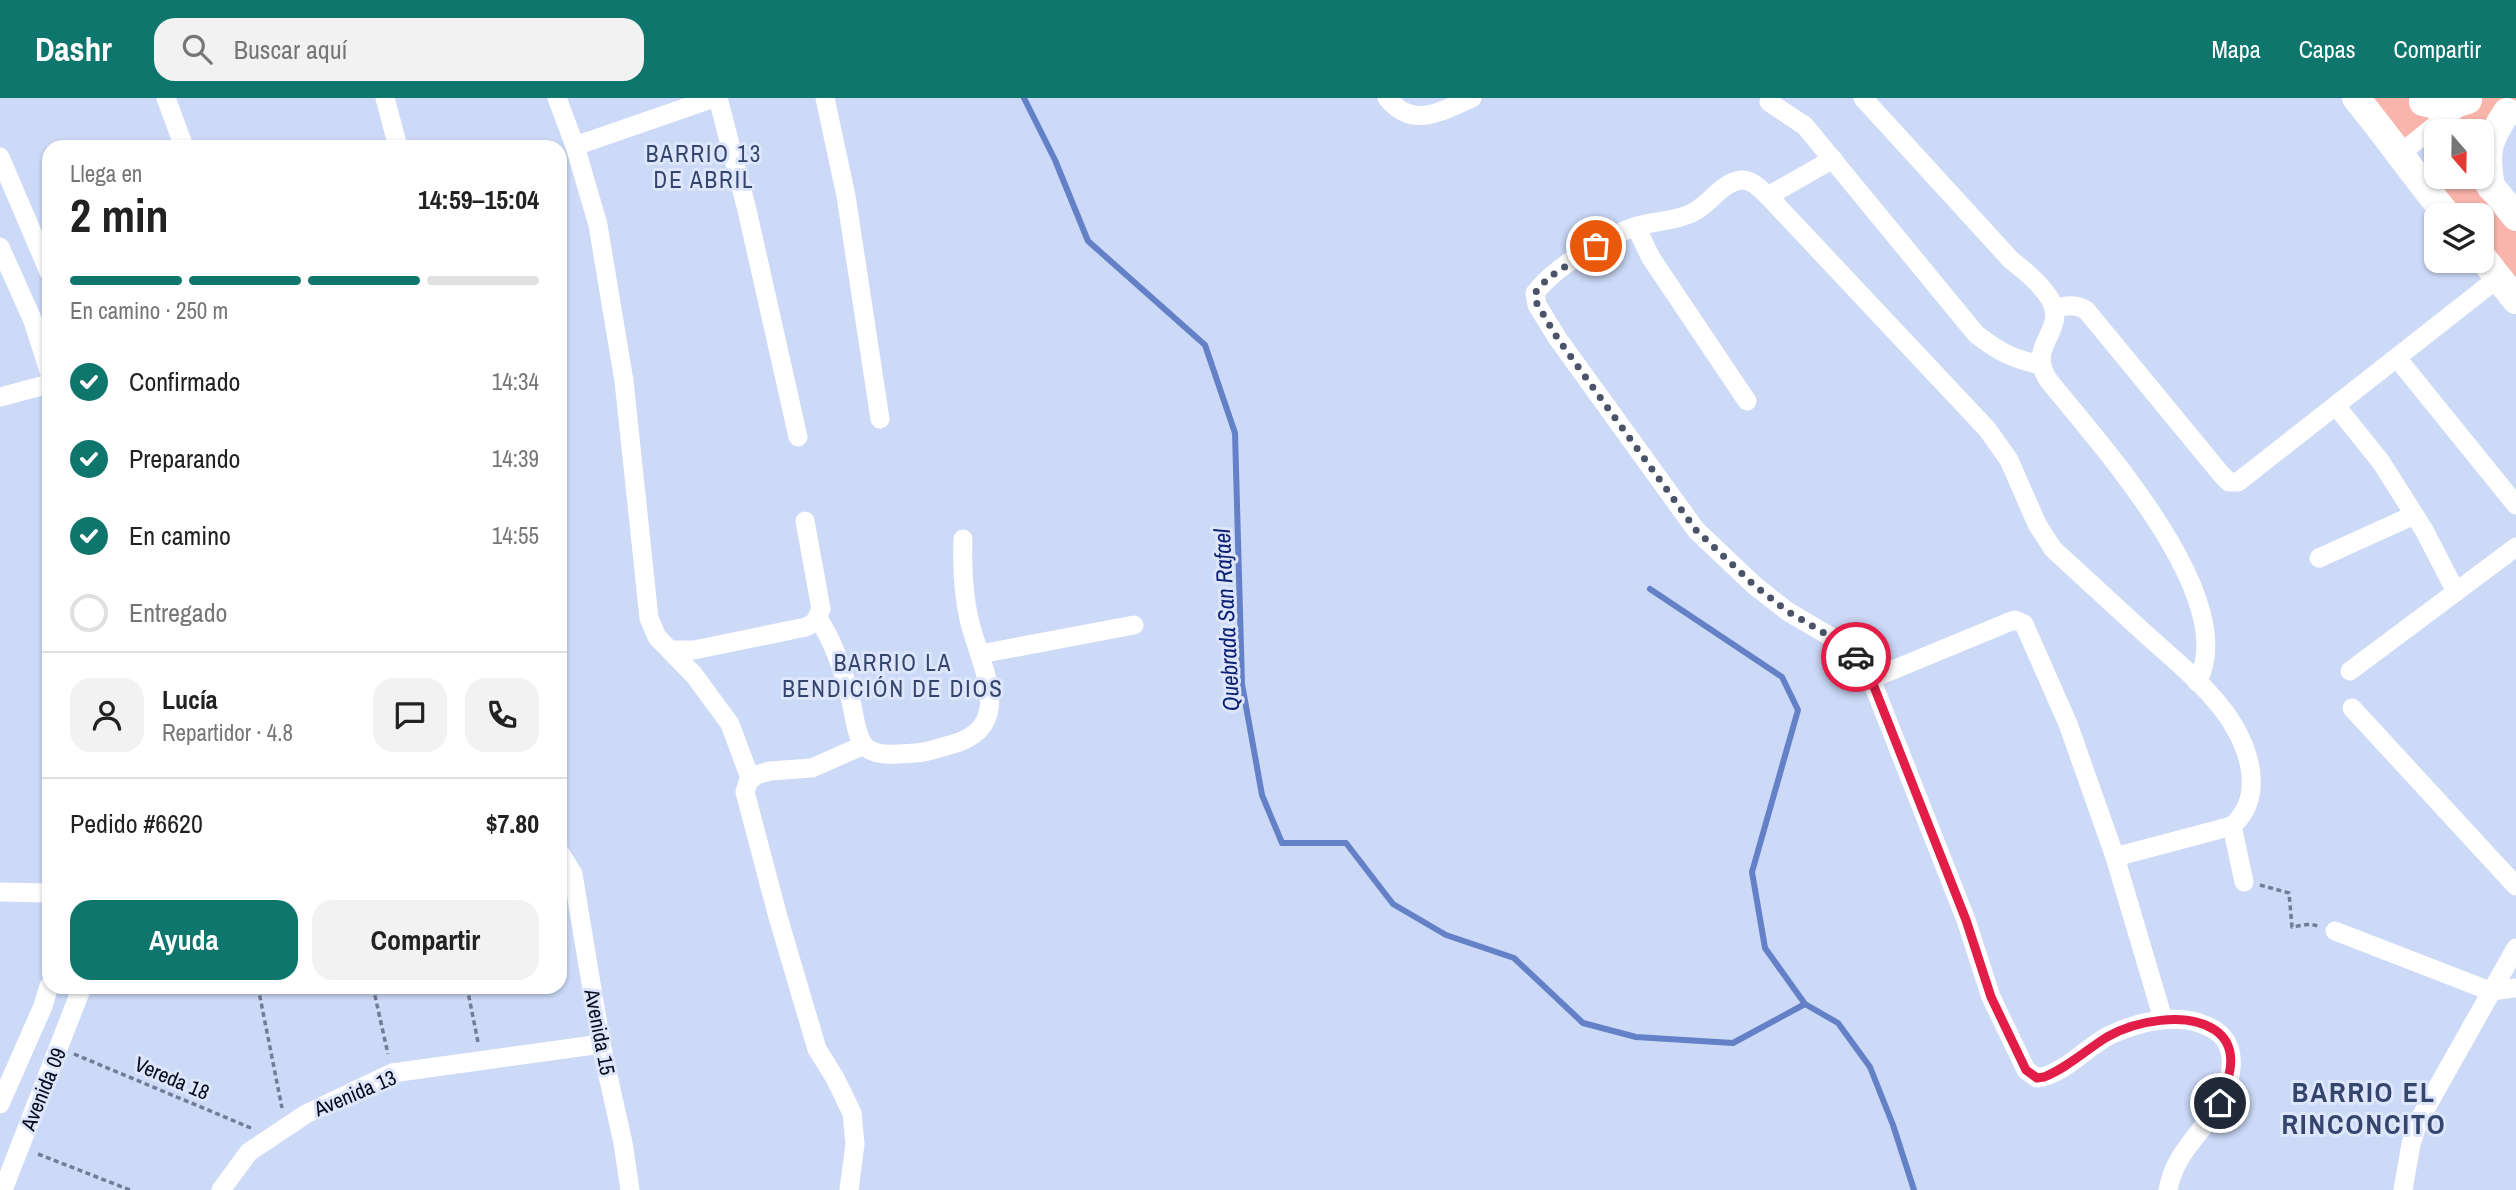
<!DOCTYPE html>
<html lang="es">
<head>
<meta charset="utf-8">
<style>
	body { margin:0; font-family:"Archivo Narrow",sans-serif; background:#f2f2f2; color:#222; height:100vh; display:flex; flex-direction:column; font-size:26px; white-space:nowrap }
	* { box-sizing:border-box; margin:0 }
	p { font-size:23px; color:#767676 }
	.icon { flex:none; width:38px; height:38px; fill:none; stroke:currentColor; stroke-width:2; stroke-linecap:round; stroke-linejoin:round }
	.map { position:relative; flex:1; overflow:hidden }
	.details { position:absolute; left:42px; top:42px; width:525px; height:854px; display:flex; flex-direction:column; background:#fff; border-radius:21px; box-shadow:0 2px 5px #0004 }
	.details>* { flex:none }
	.needle { width:46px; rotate:160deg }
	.buttons { position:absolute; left:2424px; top:21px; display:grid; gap:14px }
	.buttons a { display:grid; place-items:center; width:70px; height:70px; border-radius:14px; background:#fff; box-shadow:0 2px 5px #0004; font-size:35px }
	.pin { position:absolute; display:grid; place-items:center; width:60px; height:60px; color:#fff; margin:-30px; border:4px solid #fff; border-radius:50%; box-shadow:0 2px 7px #0007 }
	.courier { position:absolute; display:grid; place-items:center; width:70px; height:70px; margin:-35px; border:5px solid #e11d48; border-radius:50%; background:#fff; color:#222; box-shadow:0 2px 9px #0007 }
	.overview em { font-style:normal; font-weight:700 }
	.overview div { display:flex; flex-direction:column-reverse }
	.overview { display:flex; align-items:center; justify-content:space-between; height:119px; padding:0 28px }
	h1 { font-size:46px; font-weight:700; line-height:52px }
	.bar { display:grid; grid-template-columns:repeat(4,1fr); gap:10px 7px; align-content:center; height:84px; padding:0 28px }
	.bar i { height:9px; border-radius:5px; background:#e0e0e0 }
	.bar .current { background:#0f766e }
	.bar p { grid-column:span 4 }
	.line { display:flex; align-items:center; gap:18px; padding:0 28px; border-top:2px solid #e0e0e0 }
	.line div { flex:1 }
	.round { display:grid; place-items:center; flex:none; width:74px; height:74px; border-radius:21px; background:#f2f2f2 }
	ol { padding:0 28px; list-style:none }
	li { display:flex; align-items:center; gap:21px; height:77px }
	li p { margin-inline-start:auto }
	li .icon { padding:7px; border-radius:50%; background:#0f766e; color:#fff; stroke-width:4 }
	li:last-child { color:#767676 }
	li i { width:38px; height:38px; border:4px solid #e0e0e0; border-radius:50% }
	.primary-button { display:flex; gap:14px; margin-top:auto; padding:14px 28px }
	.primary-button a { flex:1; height:80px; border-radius:21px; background:#0f766e; color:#fff; font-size:28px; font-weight:700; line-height:80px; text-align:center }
	.primary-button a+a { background:#f2f2f2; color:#222 }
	header { display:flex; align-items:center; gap:42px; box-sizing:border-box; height:98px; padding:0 35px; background:#0f766e; color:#fff }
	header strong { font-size:33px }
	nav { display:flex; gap:38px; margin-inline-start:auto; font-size:24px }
	.search { width:490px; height:63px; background:#f2f2f2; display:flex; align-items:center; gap:18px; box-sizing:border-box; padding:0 24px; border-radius:21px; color:#767676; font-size:26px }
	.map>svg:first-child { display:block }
	.green { fill:#f9b4ac }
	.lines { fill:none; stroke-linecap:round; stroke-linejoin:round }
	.stream { stroke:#6480c7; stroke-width:6 }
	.path { stroke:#737c94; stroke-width:3.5; stroke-dasharray:5 3.5; stroke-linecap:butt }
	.minor { stroke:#fff; stroke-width:19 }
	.secondary { stroke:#fff; stroke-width:28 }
	.done { stroke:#4b5369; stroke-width:7; stroke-dasharray:0 12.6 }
	.route { stroke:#e11d48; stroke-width:9 }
	.labels { text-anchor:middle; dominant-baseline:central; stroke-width:6; stroke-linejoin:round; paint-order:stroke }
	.street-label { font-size:21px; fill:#060b1c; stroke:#dde6fa }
	.neighbourhood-label { font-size:23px; letter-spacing:2px; fill:#35456e; stroke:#dde6fa }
	.water-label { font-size:23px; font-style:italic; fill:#0d2174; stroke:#dde6fa }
	.district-label { font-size:28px; font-weight:bold; letter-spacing:2px; fill:#35456e; stroke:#dde6fa }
</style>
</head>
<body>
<header>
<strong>Dashr</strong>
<div class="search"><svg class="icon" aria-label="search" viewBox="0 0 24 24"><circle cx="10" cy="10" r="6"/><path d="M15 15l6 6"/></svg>Buscar aquí</div>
<nav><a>Mapa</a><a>Capas</a><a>Compartir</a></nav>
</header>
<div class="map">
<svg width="2516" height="1092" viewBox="0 0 2516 1092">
	<rect width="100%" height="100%" fill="#ccd9f7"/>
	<g class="green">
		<path d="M2359,0H2417L2436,24L2401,51Z"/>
		<path d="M2471,0H2516V7L2482,33H2446L2439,25Z"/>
		<path d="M2436,79H2481L2516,121V191L2482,149V117H2455L2425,82Z"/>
	</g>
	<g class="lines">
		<g class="stream">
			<path d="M1024,0L1055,62L1088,143L1205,247L1235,335L1242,586L1262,697L1282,745H1346L1393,806L1446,837L1514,860L1583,925L1636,939L1733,945L1805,906"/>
			<path d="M1650,491L1782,579L1798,612L1752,774L1765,850L1805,906L1838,925L1870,969L1893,1027L1914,1092"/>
		</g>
		<g class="path">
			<path d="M2260,787L2289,795L2292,829L2310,826L2318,828"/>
			<path d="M258,889L282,1010"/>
			<path d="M373,889L388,956"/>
			<path d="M467,889L478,944"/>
			<path d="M74,956L251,1030"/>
			<path d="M38,1056L130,1092"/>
		</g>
		<g class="minor">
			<path d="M166,0L184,49"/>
			<path d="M385,0L398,49"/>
			<path d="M557,0L575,48L598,127L624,283L649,520L657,539L694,577L730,626L750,680"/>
			<path d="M718,0L747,112L798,339"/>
			<path d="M825,0L846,98L880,321"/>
			<path d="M1387,0C1414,32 1441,13 1472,0"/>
			<path d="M1863,0L2011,162C2025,173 2040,185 2050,201C2069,233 2024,247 2049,283C2098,344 2243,502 2197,584"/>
			<path d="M1769,4L1805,28L1976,236C1999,254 2013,261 2041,267"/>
			<path d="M575,48L714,0"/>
			<path d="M2401,55L2461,7"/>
			<path d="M0,59L49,174"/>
			<path d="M2418,82L2436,69"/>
			<path d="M1768,98L1833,61"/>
			<path d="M1636,129L1651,160L1747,303"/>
			<path d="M0,149L33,223L49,273"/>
			<path d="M2054,211C2066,207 2075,206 2086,212L2221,376L2229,384H2238L2498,180"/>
			<path d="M2397,260L2516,407"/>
			<path d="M0,299L49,286"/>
			<path d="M2336,308L2381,364L2424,432L2456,494"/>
			<path d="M2319,460L2414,417"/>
			<path d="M818,520C834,545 843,571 850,599C854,613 855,634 863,646C873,660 898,656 914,655C926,655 938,650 950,647C1019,629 979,566 969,521C963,494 962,468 963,441"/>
			<path d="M670,552H694L806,529L815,524L821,511L805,423"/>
			<path d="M980,556L1134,527"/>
			<path d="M2350,573L2516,449"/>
			<path d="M1871,581L2009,524L2015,522L2024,526L2068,626L2115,759L2163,921"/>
			<path d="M2352,610L2516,788"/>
			<path d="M2232,728L2244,784"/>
			<path d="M560,755L573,776L601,946L623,1045L630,1092"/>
			<path d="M2115,759L2232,728C2269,696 2246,639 2220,608C2197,579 2166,555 2139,530C2111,504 2082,478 2053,451L2037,426L2009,362L1987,331L1768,98C1760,91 1753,82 1741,82C1722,84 1709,107 1692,115C1673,124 1653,123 1634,129C1603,140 1555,169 1535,195L1537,207L1558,241L1696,432L1754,487L1787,513L1836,542L1854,557L1871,581L1966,822L1991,899L2026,972L2037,980C2065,976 2086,949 2110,937C2140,923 2182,913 2213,931C2232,942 2234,962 2229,982C2217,1028 2176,1045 2168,1092"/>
			<path d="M0,794L49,795"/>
			<path d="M2335,833L2490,893L2516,890"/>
			<path d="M0,1006L43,908L49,888"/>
			<path d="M3,1092L82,889"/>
			<path d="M221,1092L249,1054L306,1016L392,975L601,946"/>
			<path d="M849,1092L855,1046L852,1015L835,980L817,951L778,819L745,694L748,684L756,677L770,673L812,670L864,647"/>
			<path d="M2403,1092L2411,1046L2418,1024L2516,850"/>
		</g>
		<g class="secondary">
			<path d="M2356,0C2387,38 2416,79 2447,117"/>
			<path d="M2423,4L2443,9L2468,2"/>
			<path d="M2482,77L2516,119"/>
			<path d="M2491,89C2485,53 2487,44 2507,14"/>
			<path d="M2482,159L2516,202"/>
		</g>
	</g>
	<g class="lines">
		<path class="done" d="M1596,148L1548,180L1535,195L1537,206L1558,241L1696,432L1754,487L1787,513L1836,542L1856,559"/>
		<path class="route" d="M1856,559L1871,581L1966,822L1991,899L2026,972L2037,980L2044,979C2067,970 2086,952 2107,939C2135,923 2186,913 2215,932C2241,950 2229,981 2220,1005"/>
	</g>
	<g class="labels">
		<g class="street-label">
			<text transform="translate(600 934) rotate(79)">Avenida 15</text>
			<text transform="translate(172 980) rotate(23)">Vereda 18</text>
			<text transform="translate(43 991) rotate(-68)">Avenida 09</text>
			<text transform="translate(355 995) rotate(-23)">Avenida 13</text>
		</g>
		<g class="neighbourhood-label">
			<text x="704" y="55">BARRIO 13<tspan x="704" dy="26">DE ABRIL</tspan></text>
			<text x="893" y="564">BARRIO LA<tspan x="893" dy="26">BENDICIÓN DE DIOS</tspan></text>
		</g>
		<g class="water-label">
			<text transform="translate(1226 522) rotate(-93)">Quebrada San Rafael</text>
		</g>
		<g class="district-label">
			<text x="2364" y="994">BARRIO EL<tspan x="2364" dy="32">RINCONCITO</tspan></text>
		</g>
	</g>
</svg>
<div class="buttons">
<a><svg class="needle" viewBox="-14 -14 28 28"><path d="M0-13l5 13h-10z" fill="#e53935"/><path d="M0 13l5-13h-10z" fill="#767676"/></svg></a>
<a><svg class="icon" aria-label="layers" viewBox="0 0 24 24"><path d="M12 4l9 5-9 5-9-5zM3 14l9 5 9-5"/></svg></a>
</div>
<div class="pin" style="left:1596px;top:148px;background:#ea580c"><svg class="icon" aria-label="bag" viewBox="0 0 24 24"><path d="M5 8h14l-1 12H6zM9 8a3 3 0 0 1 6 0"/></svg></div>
<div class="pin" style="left:2220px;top:1005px;background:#1f2937"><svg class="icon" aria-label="home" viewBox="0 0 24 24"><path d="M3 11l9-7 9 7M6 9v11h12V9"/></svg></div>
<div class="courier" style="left:1856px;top:559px"><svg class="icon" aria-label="car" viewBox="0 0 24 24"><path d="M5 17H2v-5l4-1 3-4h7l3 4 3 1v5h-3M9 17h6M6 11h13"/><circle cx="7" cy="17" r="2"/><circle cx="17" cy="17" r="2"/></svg></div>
<section class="details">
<div class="overview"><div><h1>2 min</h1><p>Llega en</p></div><em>14:59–15:04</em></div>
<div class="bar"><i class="current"></i><i class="current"></i><i class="current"></i><i></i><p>En camino · 250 m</p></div>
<ol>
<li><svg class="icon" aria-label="check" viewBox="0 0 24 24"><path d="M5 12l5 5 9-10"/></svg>Confirmado<p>14:34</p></li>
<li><svg class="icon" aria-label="check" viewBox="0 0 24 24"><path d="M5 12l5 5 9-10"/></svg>Preparando<p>14:39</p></li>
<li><svg class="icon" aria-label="check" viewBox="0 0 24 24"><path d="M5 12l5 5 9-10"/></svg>En camino<p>14:55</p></li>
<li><i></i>Entregado</li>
</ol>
<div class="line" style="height:126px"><a class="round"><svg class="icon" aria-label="person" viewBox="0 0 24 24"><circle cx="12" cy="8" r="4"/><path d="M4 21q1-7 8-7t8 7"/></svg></a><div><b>Lucía</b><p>Repartidor · 4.8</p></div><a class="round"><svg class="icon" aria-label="chat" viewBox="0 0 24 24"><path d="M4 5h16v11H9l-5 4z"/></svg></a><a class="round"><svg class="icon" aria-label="phone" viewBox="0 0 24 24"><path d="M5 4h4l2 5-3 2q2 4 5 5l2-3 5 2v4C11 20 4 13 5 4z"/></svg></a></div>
<div class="line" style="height:91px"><div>Pedido #6620</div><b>$7.80</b></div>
<div class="primary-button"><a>Ayuda</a><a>Compartir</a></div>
</section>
</div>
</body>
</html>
